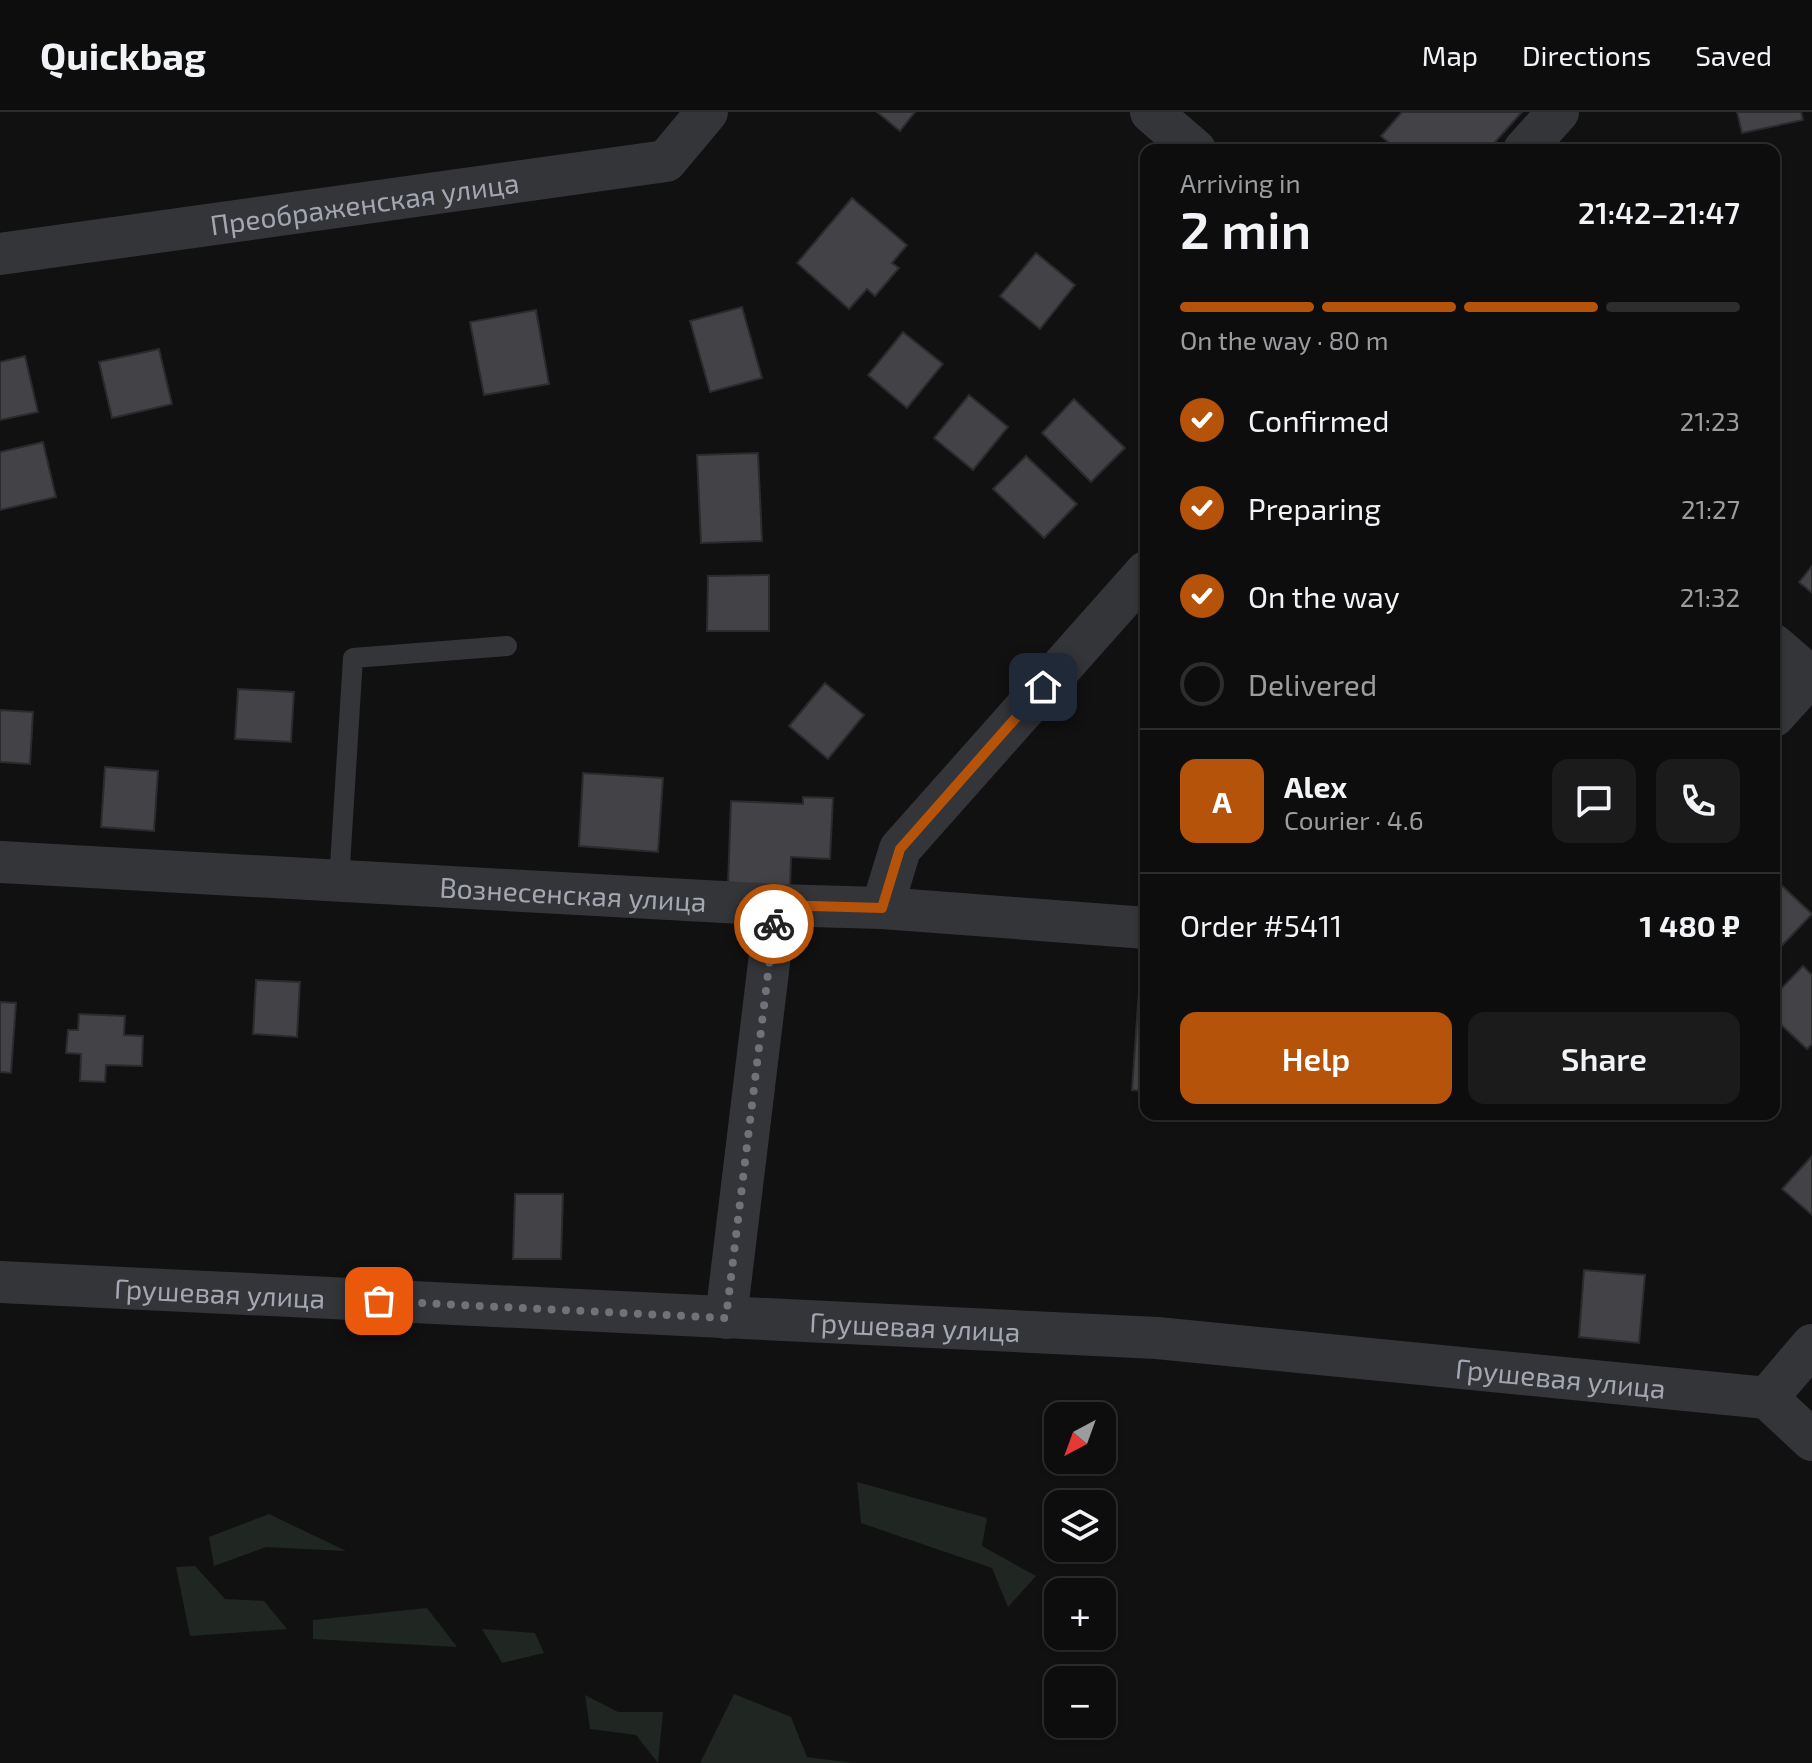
<!DOCTYPE html>
<html lang="en">
<head>
<meta charset="utf-8">
<style>
	body { margin:0; font-family:"Exo 2",sans-serif; background:#1b1b1c; color:#f1f3f6; height:100vh; display:flex; flex-direction:column; font-size:30px; white-space:nowrap }
	* { box-sizing:border-box; margin:0 }
	p { font-size:26px; color:#9a9c9e }
	.icon { flex:none; width:44px; height:44px; fill:none; stroke:currentColor; stroke-width:2; stroke-linecap:round; stroke-linejoin:round }
	.map { position:relative; flex:1; overflow:hidden }
	.drawer { position:absolute; left:1140px; top:32px; width:640px; height:976px; display:flex; flex-direction:column; background:#0d0d0e; border-radius:16px; box-shadow:0 2px 6px #0004,0 0 0 2px #2d2d2e }
	.drawer>* { flex:none }
	.needle { width:52px; rotate:221deg }
	.tools { position:absolute; left:1044px; top:1290px; display:grid; gap:16px }
	.tools a { display:grid; place-items:center; width:72px; height:72px; border-radius:16px; background:#0d0d0e; box-shadow:0 2px 6px #0004,0 0 0 2px #2d2d2e; font-size:40px }
	.pin { position:absolute; display:grid; place-items:center; width:68px; height:68px; color:#fff; margin:-34px; border-radius:16px; box-shadow:0 4px 12px #0006 }
	.courier { position:absolute; display:grid; place-items:center; width:80px; height:80px; margin:-40px; border:6px solid #b45309; border-radius:50%; background:#fff; color:#222; box-shadow:0 2px 10px #0007 }
	.overview em { font-style:normal; font-weight:600 }
	.overview div { display:flex; flex-direction:column-reverse }
	.overview { display:flex; align-items:center; justify-content:space-between; height:136px; padding:0 40px }
	h1 { font-size:52px; font-weight:600; line-height:60px }
	.bar { display:grid; grid-template-columns:repeat(4,1fr); gap:12px 8px; align-content:center; height:96px; padding:0 40px }
	.bar i { height:10px; border-radius:6px; background:#2d2d2e }
	.bar .on { background:#b45309 }
	.bar p { grid-column:span 4 }
	.line { display:flex; align-items:center; gap:20px; padding:0 40px; border-top:2px solid #2d2d2e }
	.line div { flex:1 }
	.round { display:grid; place-items:center; flex:none; width:84px; height:84px; border-radius:16px; background:#1b1b1c }
	ol { padding:0 40px; list-style:none }
	li { display:flex; align-items:center; gap:24px; height:88px }
	li p { margin-inline-start:auto }
	li .icon { padding:8px; border-radius:50%; background:#b45309; color:#fff; stroke-width:4 }
	li:last-child { color:#9a9c9e }
	li i { width:44px; height:44px; border:4px solid #2d2d2e; border-radius:50% }
	.primary-button { display:flex; gap:16px; margin-top:auto; padding:16px 40px }
	.primary-button a { flex:1; height:92px; border-radius:16px; background:#b45309; color:#fff; font-size:32px; font-weight:600; line-height:92px; text-align:center }
	.primary-button a+a { background:#1b1b1c; color:#f1f3f6 }
	header { display:flex; align-items:center; gap:48px; box-sizing:border-box; height:112px; padding:0 40px; background:#0d0d0e; border-bottom:2px solid #2d2d2e }
	header strong { font-size:38px }
	nav { display:flex; gap:44px; margin-inline-start:auto; font-size:28px }
	.map>svg:first-child { display:block }
	.green { fill:#202621 }
	.building { fill:#434347; stroke:#2b2b2e; stroke-width:2 }
	.lines { fill:none; stroke-linecap:round; stroke-linejoin:round }
	.lane { stroke:#343539; stroke-width:20 }
	.street { stroke:#343539; stroke-width:42 }
	.done { stroke:#717279; stroke-width:8; stroke-dasharray:0 14.4 }
	.route { stroke:#b45309; stroke-width:10 }
	.labels { text-anchor:middle; dominant-baseline:central; stroke-width:8; stroke-linejoin:round; paint-order:stroke }
	.street-label { font-size:28px; fill:#a4a7b1; stroke:#0c0c0d }
</style>
</head>
<body>
<header>
<strong>Quickbag</strong>
<nav><a>Map</a><a>Directions</a><a>Saved</a></nav>
</header>
<div class="map">
<svg width="1812" height="1651" viewBox="0 0 1812 1651">
	<rect width="100%" height="100%" fill="#111112"/>
	<g class="green">
		<path d="M857,1370L987,1406L982,1434L1036,1464L1008,1495L992,1456L861,1411Z"/>
		<path d="M269,1402L346,1439L266,1435L214,1454L209,1425Z"/>
		<path d="M195,1454L225,1487L264,1489L287,1517L190,1524L176,1455Z"/>
		<path d="M427,1496L457,1535L313,1527V1508Z"/>
		<path d="M482,1517L535,1521L544,1541L502,1551Z"/>
		<path d="M734,1582L791,1605L807,1645L853,1651H700Z"/>
		<path d="M585,1583L618,1600H663L658,1651L636,1623L590,1617Z"/>
	</g>
	<g class="building">
		<path d="M877,0H915L900,19Z"/>
		<path d="M1402,0H1522L1488,38H1397L1381,24Z"/>
		<path d="M1737,0H1801L1803,8L1742,21Z"/>
		<path d="M852,86L907,133L892,151L899,156L875,184L867,177L849,197L797,151Z"/>
		<path d="M1036,141L1075,173L1040,217L1000,184Z"/>
		<path d="M742,195L762,266L710,280L690,209Z"/>
		<path d="M536,198L549,272L484,283L470,210Z"/>
		<path d="M903,220L943,252L907,296L868,263Z"/>
		<path d="M159,237L172,292L112,306L99,250Z"/>
		<path d="M25,244L38,300L0,308V250Z"/>
		<path d="M969,283L1008,315L973,358L934,326Z"/>
		<path d="M1074,287L1125,336L1091,370L1042,321Z"/>
		<path d="M43,330L56,385L0,398V340Z"/>
		<path d="M758,341L762,429L701,431L697,343Z"/>
		<path d="M1026,344L1077,392L1044,426L993,377Z"/>
		<path d="M1812,454V481L1799,470Z"/>
		<path d="M769,463V519H707L708,464Z"/>
		<path d="M825,571L864,603L828,647L789,614Z"/>
		<path d="M238,577L294,580L291,630L235,627Z"/>
		<path d="M0,598L33,600L30,652L0,650Z"/>
		<path d="M105,655L158,659L154,719L101,715Z"/>
		<path d="M583,661L663,666L658,740L579,734Z"/>
		<path d="M803,685L833,686L830,747L791,745L790,776L728,773L731,689L803,692Z"/>
		<path d="M1774,766L1812,802L1774,842Z"/>
		<path d="M1803,854L1812,863V932L1807,937L1774,906V884Z"/>
		<path d="M256,868L300,870L297,925L253,922Z"/>
		<path d="M1139,879H1146V979L1132,978Z"/>
		<path d="M0,890L16,891L11,961L0,960Z"/>
		<path d="M79,902L125,904L124,923L143,924L142,954L106,953L105,970L80,969L81,942L66,941L68,918H78Z"/>
		<path d="M1812,1044V1103L1782,1077Z"/>
		<path d="M515,1082H563L561,1147H513Z"/>
		<path d="M1584,1158L1645,1163L1639,1231L1579,1225Z"/>
	</g>
	<g class="lines">
		<path class="lane" d="M339,769L353,546L507,534"/>
		<g class="street">
			<path d="M1151,0L1195,38"/>
			<path d="M1524,38L1558,0"/>
			<path id="s1" d="M0,142L666,49L707,0"/>
			<path d="M1774,533L1812,566"/>
			<path d="M1774,604L1812,562"/>
			<path id="s2" d="M0,750L776,793L882,796L1146,816"/>
			<path d="M882,796L900,737L1146,460"/>
			<path id="s3" d="M0,1170L1157,1226L1767,1286L1812,1328"/>
			<path d="M726,1206L776,793"/>
			<path d="M1767,1286L1812,1233"/>
		</g>
	</g>
	<g class="lines">
		<path class="done" d="M379,1189L726,1206L774,812"/>
		<path class="route" d="M774,812L776,793L882,796L900,737L1043,575"/>
	</g>
	<g class="labels">
		<g class="street-label">
			<text stroke="none"><textPath href="#s1" startOffset="368">Преображенская улица</textPath></text>
			<text stroke="none"><textPath href="#s2" startOffset="574">Вознесенская улица</textPath></text>
			<text stroke="none"><textPath href="#s3" startOffset="220">Грушевая улица</textPath></text>
			<text stroke="none"><textPath href="#s3" startOffset="916">Грушевая улица</textPath></text>
			<text stroke="none"><textPath href="#s3" startOffset="1564">Грушевая улица</textPath></text>
		</g>
	</g>
</svg>
<div class="tools">
<a><svg class="needle" viewBox="-14 -14 28 28"><path d="M0-13l5 13h-10z" fill="#e53935"/><path d="M0 13l5-13h-10z" fill="#9a9c9e"/></svg></a>
<a><svg class="icon" aria-label="layers" viewBox="0 0 24 24"><path d="M12 4l9 5-9 5-9-5zM3 14l9 5 9-5"/></svg></a>
<a>+</a>
<a>−</a>
</div>
<div class="pin" style="left:379px;top:1189px;background:#ea580c"><svg class="icon" aria-label="bag" viewBox="0 0 24 24"><path d="M5 8h14l-1 12H6zM9 8a3 3 0 0 1 6 0"/></svg></div>
<div class="pin" style="left:1043px;top:575px;background:#1f2937"><svg class="icon" aria-label="home" viewBox="0 0 24 24"><path d="M3 11l9-7 9 7M6 9v11h12V9"/></svg></div>
<div class="courier" style="left:774px;top:812px"><svg class="icon" aria-label="bike" viewBox="0 0 24 24"><circle cx="6" cy="16" r="4"/><circle cx="18" cy="16" r="4"/><path d="M6 16l4-8h5l3 8M10 8l3 8H6M13 5h3"/></svg></div>
<section class="drawer">
<div class="overview"><div><h1>2 min</h1><p>Arriving in</p></div><em>21:42–21:47</em></div>
<div class="bar"><i class="on"></i><i class="on"></i><i class="on"></i><i></i><p>On the way · 80 m</p></div>
<ol>
<li><svg class="icon" aria-label="check" viewBox="0 0 24 24"><path d="M5 12l5 5 9-10"/></svg>Confirmed<p>21:23</p></li>
<li><svg class="icon" aria-label="check" viewBox="0 0 24 24"><path d="M5 12l5 5 9-10"/></svg>Preparing<p>21:27</p></li>
<li><svg class="icon" aria-label="check" viewBox="0 0 24 24"><path d="M5 12l5 5 9-10"/></svg>On the way<p>21:32</p></li>
<li><i></i>Delivered</li>
</ol>
<div class="line" style="height:144px"><b class="round" style="background:#b45309;color:#fff">A</b><div><b>Alex</b><p>Courier · 4.6</p></div><a class="round"><svg class="icon" aria-label="chat" viewBox="0 0 24 24"><path d="M4 5h16v11H9l-5 4z"/></svg></a><a class="round"><svg class="icon" aria-label="phone" viewBox="0 0 24 24"><path d="M5 4h4l2 5-3 2q2 4 5 5l2-3 5 2v4C11 20 4 13 5 4z"/></svg></a></div>
<div class="line" style="height:104px"><div>Order #5411</div><b>1 480 ₽</b></div>
<div class="primary-button"><a>Help</a><a>Share</a></div>
</section>
</div>
</body>
</html>
